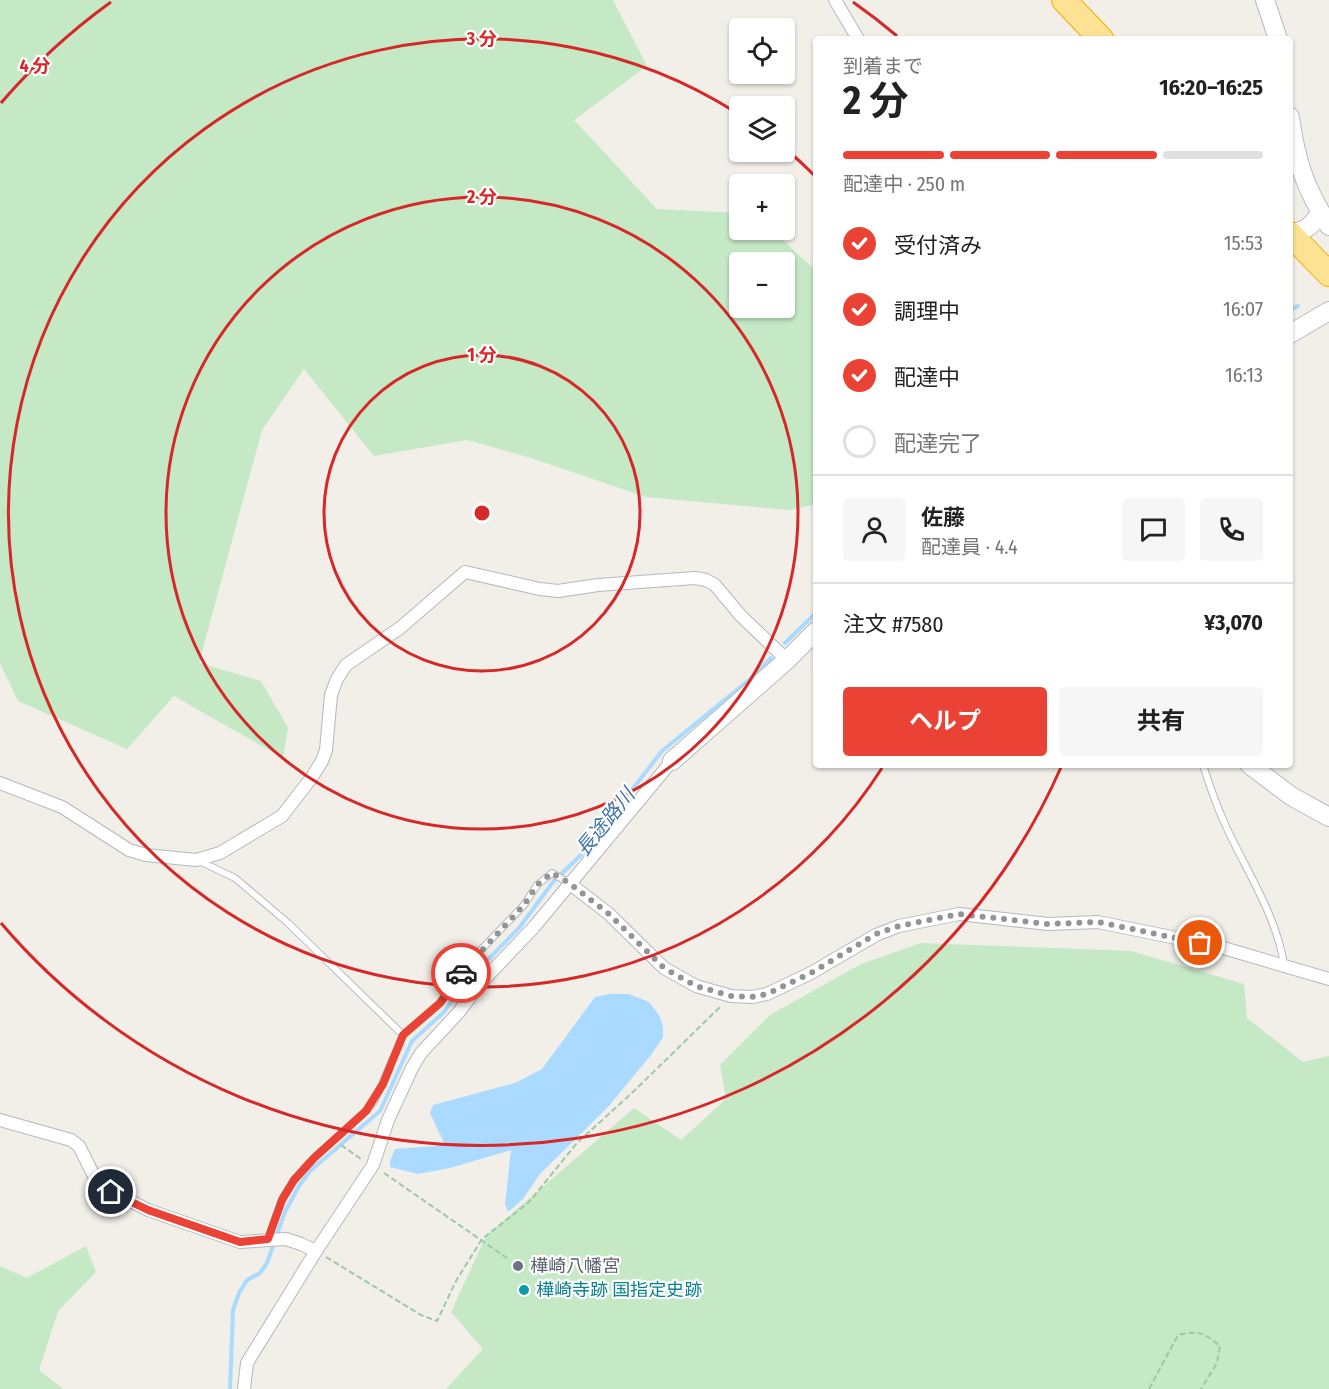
<!DOCTYPE html>
<html lang="ja">
<head>
<meta charset="utf-8">
<style>
	body { margin:0; font-family:"Fira Sans Condensed","Noto Sans JP",sans-serif; background:#f6f6f6; color:#222; height:100vh; display:flex; flex-direction:column; font-size:22px; white-space:nowrap }
	* { box-sizing:border-box; margin:0 }
	p { font-size:20px; color:#767676 }
	.icon { flex:none; width:33px; height:33px; fill:none; stroke:currentColor; stroke-width:2; stroke-linecap:round; stroke-linejoin:round }
	.map { position:relative; flex:1; overflow:hidden }
	.drawer { position:absolute; left:813px; top:36px; width:480px; height:732px; display:flex; flex-direction:column; background:#fff; border-radius:6px; box-shadow:0 2px 4px #0004 }
	.drawer>* { flex:none }
	.fabs { position:absolute; left:729px; top:18px; display:grid; gap:12px }
	.fabs a { display:grid; place-items:center; width:66px; height:66px; border-radius:6px; background:#fff; box-shadow:0 2px 4px #0004; font-size:30px }
	.pin { position:absolute; display:grid; place-items:center; width:51px; height:51px; color:#fff; margin:-26px; border:3px solid #fff; border-radius:50%; box-shadow:0 2px 6px #0007 }
	.courier { position:absolute; display:grid; place-items:center; width:60px; height:60px; margin:-30px; border:4px solid #ea4335; border-radius:50%; background:#fff; color:#222; box-shadow:0 2px 8px #0007 }
	.overview em { font-style:normal; font-weight:700 }
	.overview div { display:flex; flex-direction:column-reverse }
	.overview { display:flex; align-items:center; justify-content:space-between; height:102px; padding:0 30px }
	h1 { font-size:39px; font-weight:700; line-height:45px }
	.bar { display:grid; grid-template-columns:repeat(4,1fr); gap:9px 6px; align-content:center; height:72px; padding:0 30px }
	.bar i { height:8px; border-radius:4px; background:#e0e0e0 }
	.bar .current { background:#ea4335 }
	.bar p { grid-column:span 4 }
	.line { display:flex; align-items:center; gap:15px; padding:0 30px; border-top:2px solid #e0e0e0 }
	.line div { flex:1 }
	.round { display:grid; place-items:center; flex:none; width:63px; height:63px; border-radius:6px; background:#f6f6f6 }
	ol { padding:0 30px; list-style:none }
	li { display:flex; align-items:center; gap:18px; height:66px }
	li p { margin-inline-start:auto }
	li .icon { padding:6px; border-radius:50%; background:#ea4335; color:#fff; stroke-width:4 }
	li:last-child { color:#767676 }
	li i { width:33px; height:33px; border:3px solid #e0e0e0; border-radius:50% }
	.action { display:flex; gap:12px; margin-top:auto; padding:12px 30px }
	.action a { flex:1; height:69px; border-radius:6px; background:#ea4335; color:#fff; font-size:24px; font-weight:700; line-height:69px; text-align:center }
	.action a+a { background:#f6f6f6; color:#222 }
	.map>svg:first-child { display:block }
	.green { fill:#c5e8c5; fill-rule:evenodd }
	.water { fill:#aadaff }
	.lines { fill:none; stroke-linecap:round; stroke-linejoin:round }
	.stream { stroke:#aadaff; stroke-width:4 }
	.lane-casing { stroke:#b5b8bc; stroke-width:8 }
	.street-casing { stroke:#b5b8bc; stroke-width:14 }
	.secondary-casing { stroke:#b6babf; stroke-width:20 }
	.highway-casing { stroke:#f9ab00; stroke-width:26 }
	.path { stroke:#9cc7a9; stroke-width:2; stroke-dasharray:6 3; stroke-linecap:butt }
	.lane { stroke:#fff; stroke-width:6 }
	.street { stroke:#fff; stroke-width:12 }
	.secondary { stroke:#fff; stroke-width:18 }
	.highway { stroke:#fde293; stroke-width:24 }
	.done { stroke:#929495; stroke-width:6; stroke-dasharray:0 10.8 }
	.route { stroke:#ea4335; stroke-width:8 }
	.ring { fill:none; stroke:#d62828; stroke-width:3 }
	.worship-dot { fill:#6b7280; stroke:#fff; stroke-width:2 }
	.culture-dot { fill:#0f9aa8; stroke:#fff; stroke-width:2 }
	.labels { text-anchor:middle; dominant-baseline:central; stroke-width:4.5; stroke-linejoin:round; paint-order:stroke }
	.worship-label { font-size:18px; fill:#5b616d; stroke:#fff; text-anchor:start }
	.culture-label { font-size:18px; fill:#0d838f; stroke:#fff; text-anchor:start }
	.water-label { font-size:20px; font-style:italic; fill:#4174aa; stroke:#fff }
	.centre { fill:#d62828; stroke:#fff; stroke-width:3 }
	.ring-label { font-size:18px; text-anchor:middle; font-weight:bold; fill:#d62828; stroke:#fff; stroke-width:4.5; stroke-linejoin:round; paint-order:stroke }
</style>
</head>
<body>
<div class="map">
<svg width="1329" height="1389" viewBox="0 0 1329 1389">
	<rect width="100%" height="100%" fill="#f1efe8"/>
	<g class="green">
		<path d="M0,0H613L647,66L574,120L657,209L739,213L740,230H772L816,271V504L790,510L646,497L531,458L467,440L374,456L304,369L262,430L199,663L261,681L288,728L283,758L174,696L127,749L18,701L0,663ZM740,262H784V308H740Z"/>
		<path d="M921,943L1131,951L1244,984L1247,1018L1303,1062L1329,1056V1389H446L483,1349L451,1312L486,1236L634,1108L681,1140L726,1099L720,1065L770,1015L861,964Z"/>
		<path d="M86,1246L96,1272L58,1311L39,1370L63,1389H0V1266L27,1278Z"/>
	</g>
	<path class="water" d="M610,994H629L649,1002L659,1015L663,1026V1037L651,1055L608,1107L540,1174L523,1199L508,1212L505,1204L511,1150L450,1168L418,1174L390,1167V1161L395,1149L437,1146L444,1143L430,1113L433,1105L515,1083L542,1069L595,997Z"/>
	<g class="lines">
		<g class="stream">
			<path d="M1290,310L1298,306"/>
			<path d="M785,643L816,613"/>
			<path d="M230,1389L233,1310L239,1293L247,1280L260,1273L267,1263L285,1212L299,1186L310,1171L380,1111L412,1041L444,1012L461,987L519,928L553,882L584,852L662,751L749,680L771,658"/>
		</g>
		<g class="lane-casing">
			<g id="lane">
				<path d="M1203,765C1209,784 1216,804 1224,822C1245,869 1276,914 1284,964"/>
				<path d="M197,860L235,878L288,923L403,1035"/>
				<path d="M268,1239L282,1199L294,1180L314,1158L366,1111L375,1100L403,1035L440,1003L477,954L524,905L537,885L552,873L569,883"/>
			</g>
		</g>
		<g class="street-casing">
			<g id="street">
				<path d="M835,0L858,39"/>
				<path d="M0,783L62,807L129,850L146,855L196,860L220,853L282,816L312,777L322,761L326,750L331,695L337,679L346,665L400,628L465,572L540,589L558,591L598,585L695,578L706,580L715,585L741,616L787,660"/>
				<path d="M569,883L609,914L664,968L696,986L731,996L752,997L767,994L811,973L876,935L899,926L959,914L1048,924L1098,922L1220,947L1329,979"/>
				<path d="M0,1120L71,1140L79,1146L96,1180L103,1187L148,1210L240,1242L286,1239L301,1244L316,1251"/>
				<path d="M244,1389L247,1363L316,1251L373,1165L388,1120L412,1068L421,1053L459,1012L478,986L534,927L672,761"/>
			</g>
		</g>
		<g class="secondary-casing">
			<g id="secondary">
				<path d="M1265,0L1278,39"/>
				<path d="M1290,117C1296,161 1305,188 1329,226"/>
				<path d="M1290,233C1306,232 1312,225 1321,213"/>
				<path d="M1290,334L1329,311"/>
				<path d="M672,761L787,660L816,631"/>
				<path d="M1250,765L1291,796L1329,817"/>
			</g>
		</g>
		<g class="highway-casing">
			<g id="highway">
				<path d="M1064,0L1101,39"/>
				<path d="M1290,234L1329,274"/>
			</g>
		</g>
		<g class="path">
			<path d="M341,1145L361,1159"/>
			<path d="M384,1173L507,1258"/>
			<path d="M326,1257L421,1315L437,1321L456,1281L482,1239L529,1202L577,1143L634,1091L720,1007"/>
			<path d="M1149,1389L1178,1335C1198,1330 1205,1333 1220,1346L1217,1363L1201,1389"/>
		</g>
		<use href="#lane" class="lane"/>
		<use href="#street" class="street"/>
		<use href="#secondary" class="secondary"/>
		<use href="#highway" class="highway"/>
	</g>
	<g class="lines">
		<path class="done" d="M461,973L524,905L537,885L552,873L569,883L609,914L664,968L696,986L731,996L752,997L767,994L811,973L876,934L899,926L959,914L1048,924L1098,922L1200,943"/>
		<path class="route" d="M111,1192L148,1210L240,1242L268,1239L282,1200L294,1180L314,1158L366,1111L383,1084L403,1035L440,1003L461,973"/>
	</g>
	<g class="ring">
		<circle cx="482" cy="513" r="158"/>
		<circle cx="482" cy="513" r="316"/>
		<path d="M882 768A474 474 0 1 1 737 113M787 150A474 474 0 0 1 814 175"/>
		<path d="M1062 765A632 632 0 0 1 1 923M1 103A632 632 0 0 1 111 2M853 2A632 632 0 0 1 897 36"/>
	</g>
	<circle class="worship-dot" cx="518" cy="1266" r="6"/>
	<circle class="culture-dot" cx="524" cy="1290" r="6"/>
	<g class="labels">
		<g class="worship-label">
			<text x="530" y="1266">樺崎八幡宮</text>
		</g>
		<g class="culture-label">
			<text x="536" y="1290">樺崎寺跡 国指定史跡</text>
		</g>
		<g class="water-label">
			<text transform="translate(605 822) rotate(-51)">長途路川</text>
		</g>
	</g>
	<circle cx="482" cy="513" r="9" class="centre"/>
	<g class="ring-label">
		<text x="482" y="45">3 分</text>
		<text x="35" y="72">4 分</text>
		<text x="482" y="203">2 分</text>
		<text x="482" y="361">1 分</text>
	</g>
</svg>
<div class="fabs">
<a><svg class="icon" aria-label="locate" viewBox="0 0 24 24"><circle cx="12" cy="12" r="6"/><path d="M12 2v4M12 18v4M2 12h4M18 12h4"/></svg></a>
<a><svg class="icon" aria-label="layers" viewBox="0 0 24 24"><path d="M12 4l9 5-9 5-9-5zM3 14l9 5 9-5"/></svg></a>
<a>+</a>
<a>−</a>
</div>
<div class="pin" style="left:1200px;top:943px;background:#ea580c"><svg class="icon" aria-label="bag" viewBox="0 0 24 24"><path d="M5 8h14l-1 12H6zM9 8a3 3 0 0 1 6 0"/></svg></div>
<div class="pin" style="left:111px;top:1192px;background:#1f2937"><svg class="icon" aria-label="home" viewBox="0 0 24 24"><path d="M3 11l9-7 9 7M6 9v11h12V9"/></svg></div>
<div class="courier" style="left:461px;top:973px"><svg class="icon" aria-label="car" viewBox="0 0 24 24"><path d="M5 17H2v-5l4-1 3-4h7l3 4 3 1v5h-3M9 17h6M6 11h13"/><circle cx="7" cy="17" r="2"/><circle cx="17" cy="17" r="2"/></svg></div>
<section class="drawer">
<div class="overview"><div><h1>2 分</h1><p>到着まで</p></div><em>16:20–16:25</em></div>
<div class="bar"><i class="current"></i><i class="current"></i><i class="current"></i><i></i><p>配達中 · 250 m</p></div>
<ol>
<li><svg class="icon" aria-label="check" viewBox="0 0 24 24"><path d="M5 12l5 5 9-10"/></svg>受付済み<p>15:53</p></li>
<li><svg class="icon" aria-label="check" viewBox="0 0 24 24"><path d="M5 12l5 5 9-10"/></svg>調理中<p>16:07</p></li>
<li><svg class="icon" aria-label="check" viewBox="0 0 24 24"><path d="M5 12l5 5 9-10"/></svg>配達中<p>16:13</p></li>
<li><i></i>配達完了</li>
</ol>
<div class="line" style="height:108px"><a class="round"><svg class="icon" aria-label="person" viewBox="0 0 24 24"><circle cx="12" cy="8" r="4"/><path d="M4 21q1-7 8-7t8 7"/></svg></a><div><b>佐藤</b><p>配達員 · 4.4</p></div><a class="round"><svg class="icon" aria-label="chat" viewBox="0 0 24 24"><path d="M4 5h16v11H9l-5 4z"/></svg></a><a class="round"><svg class="icon" aria-label="phone" viewBox="0 0 24 24"><path d="M5 4h4l2 5-3 2q2 4 5 5l2-3 5 2v4C11 20 4 13 5 4z"/></svg></a></div>
<div class="line" style="height:78px"><div>注文 #7580</div><b>¥3,070</b></div>
<div class="action"><a>ヘルプ</a><a>共有</a></div>
</section>
</div>
</body>
</html>
